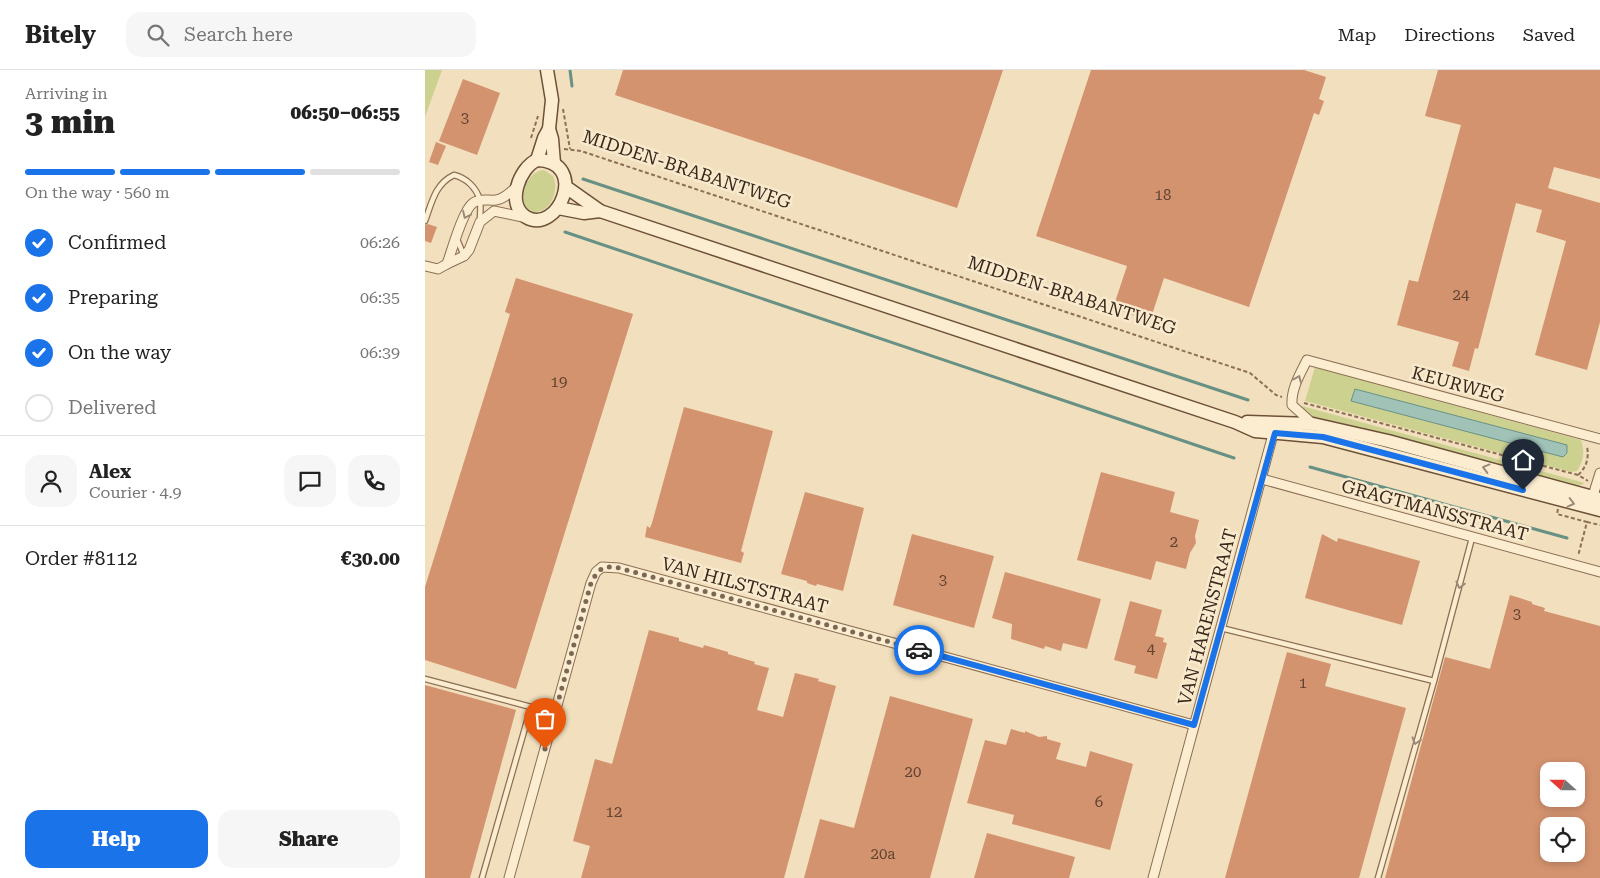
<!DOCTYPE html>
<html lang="en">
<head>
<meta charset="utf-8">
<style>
	body { margin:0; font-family:"Roboto Serif",serif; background:#f6f6f6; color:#222; height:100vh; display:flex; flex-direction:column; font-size:19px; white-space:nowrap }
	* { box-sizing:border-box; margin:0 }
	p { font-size:16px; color:#767676 }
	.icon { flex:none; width:28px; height:28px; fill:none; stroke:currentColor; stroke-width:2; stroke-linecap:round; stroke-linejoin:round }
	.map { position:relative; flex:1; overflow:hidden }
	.side { display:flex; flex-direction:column; background:#fff; width:425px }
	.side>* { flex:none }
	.needle { width:32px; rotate:291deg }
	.buttons { position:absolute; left:1115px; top:692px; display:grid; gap:10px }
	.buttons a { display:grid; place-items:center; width:45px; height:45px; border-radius:10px; background:#fff; box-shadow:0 2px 8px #0003; font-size:25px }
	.pin { position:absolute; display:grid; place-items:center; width:42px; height:42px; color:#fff; margin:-51px -21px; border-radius:50% 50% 50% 0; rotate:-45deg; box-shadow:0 0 5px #0007 }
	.pin .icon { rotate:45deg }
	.courier { position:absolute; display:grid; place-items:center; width:50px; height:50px; margin:-25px; border:4px solid #1a73e8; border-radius:50%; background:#fff; color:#222; box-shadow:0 1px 6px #0007 }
	.head em { font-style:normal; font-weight:800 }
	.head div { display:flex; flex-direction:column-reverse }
	.head { display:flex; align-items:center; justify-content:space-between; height:85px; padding:0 25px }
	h1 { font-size:32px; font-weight:800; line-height:38px }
	.bar { display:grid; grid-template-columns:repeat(4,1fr); gap:8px 5px; align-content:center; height:60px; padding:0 25px }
	.bar i { height:6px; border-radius:4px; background:#e0e0e0 }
	.bar .selected { background:#1a73e8 }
	.bar p { grid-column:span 4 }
	.line { display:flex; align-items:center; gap:12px; padding:0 25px; border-top:1px solid #e0e0e0 }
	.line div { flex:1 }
	.round { display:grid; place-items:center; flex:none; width:52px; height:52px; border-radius:15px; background:#f6f6f6 }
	ol { padding:0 25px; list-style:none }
	li { display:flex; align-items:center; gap:15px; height:55px }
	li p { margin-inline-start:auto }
	li .icon { padding:5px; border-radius:50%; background:#1a73e8; color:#fff; stroke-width:4 }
	li:last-child { color:#767676 }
	li i { width:28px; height:28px; border:2px solid #e0e0e0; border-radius:50% }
	.primary-button { display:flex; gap:10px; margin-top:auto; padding:10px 25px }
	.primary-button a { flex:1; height:58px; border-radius:15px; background:#1a73e8; color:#fff; font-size:20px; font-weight:800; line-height:58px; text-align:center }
	.primary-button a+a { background:#f6f6f6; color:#222 }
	header { display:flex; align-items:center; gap:30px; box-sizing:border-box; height:70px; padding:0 25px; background:#fff; border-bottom:1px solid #e0e0e0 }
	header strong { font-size:24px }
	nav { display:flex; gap:28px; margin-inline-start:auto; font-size:18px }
	.search { width:350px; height:45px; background:#f6f6f6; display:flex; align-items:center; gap:12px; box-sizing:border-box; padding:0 18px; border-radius:15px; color:#767676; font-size:19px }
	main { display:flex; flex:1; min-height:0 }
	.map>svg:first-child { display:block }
	.green { fill:#cdd190; fill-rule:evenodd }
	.water { fill:#a1c3b7; stroke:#689185 }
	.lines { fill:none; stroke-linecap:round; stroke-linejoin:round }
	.stream { stroke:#689185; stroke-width:3 }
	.building { fill:#d4936f; fill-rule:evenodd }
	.lane-casing { stroke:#8c6f55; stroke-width:7 }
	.street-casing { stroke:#8c6f55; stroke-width:11 }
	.secondary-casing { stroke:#6d5038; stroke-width:15 }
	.path { stroke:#8c6f55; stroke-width:2; stroke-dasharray:4 2.5; stroke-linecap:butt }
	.lane { stroke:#fcedd1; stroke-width:4.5 }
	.street { stroke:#fcedd1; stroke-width:9 }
	.secondary { stroke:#fcedd1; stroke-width:12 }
	.oneway { stroke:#9a8a76 }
	.done { stroke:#7a6854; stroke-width:5; stroke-dasharray:0 9 }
	.route { stroke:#1a73e8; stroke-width:6 }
	.labels { text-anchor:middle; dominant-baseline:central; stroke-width:5; stroke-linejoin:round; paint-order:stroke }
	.number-label { font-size:15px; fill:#604330 }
	.street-label { font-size:18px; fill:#39281b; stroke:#f9eace }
</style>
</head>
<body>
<header>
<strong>Bitely</strong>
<div class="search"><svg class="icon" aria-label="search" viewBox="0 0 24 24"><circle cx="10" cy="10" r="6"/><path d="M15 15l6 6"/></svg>Search here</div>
<nav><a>Map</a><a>Directions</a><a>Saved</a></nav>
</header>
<main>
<section class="side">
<div class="head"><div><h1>3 min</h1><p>Arriving in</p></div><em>06:50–06:55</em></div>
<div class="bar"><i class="selected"></i><i class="selected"></i><i class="selected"></i><i></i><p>On the way · 560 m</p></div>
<ol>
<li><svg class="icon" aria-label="check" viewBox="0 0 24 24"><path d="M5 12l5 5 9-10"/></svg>Confirmed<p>06:26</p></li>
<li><svg class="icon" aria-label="check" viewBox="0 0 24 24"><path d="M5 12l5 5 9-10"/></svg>Preparing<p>06:35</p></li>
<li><svg class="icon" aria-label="check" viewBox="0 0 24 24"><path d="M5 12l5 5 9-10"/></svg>On the way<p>06:39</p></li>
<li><i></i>Delivered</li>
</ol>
<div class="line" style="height:90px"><a class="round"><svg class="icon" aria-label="person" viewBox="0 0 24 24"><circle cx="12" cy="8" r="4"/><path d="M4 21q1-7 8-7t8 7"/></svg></a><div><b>Alex</b><p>Courier · 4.9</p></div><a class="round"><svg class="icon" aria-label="chat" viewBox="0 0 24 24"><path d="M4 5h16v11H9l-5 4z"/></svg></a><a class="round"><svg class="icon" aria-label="phone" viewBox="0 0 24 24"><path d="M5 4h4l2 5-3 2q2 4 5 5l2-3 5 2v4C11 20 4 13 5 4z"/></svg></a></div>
<div class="line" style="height:65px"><div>Order #8112</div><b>€30.00</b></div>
<div class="primary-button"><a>Help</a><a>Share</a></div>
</section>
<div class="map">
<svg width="1175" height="808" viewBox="0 0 1175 808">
	<rect width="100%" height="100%" fill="#f2dfbd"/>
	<g class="green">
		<path d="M0,0H17L0,47Z"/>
		<path d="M119,100L128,106C135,120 125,144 108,142L100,136C95,123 103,101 119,100Z"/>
		<path d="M890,297L1156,370C1160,382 1159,390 1152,401L1146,402L880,331ZM929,320H930L1138,387L927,331Z"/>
		<path d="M877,336L1160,413L1152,417L881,346Z"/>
	</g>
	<path class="water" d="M930,319L1142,375V383L1138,387L926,331Z"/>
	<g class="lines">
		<g class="stream">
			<path d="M145,0L147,16"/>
			<path d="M158,109L823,330"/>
			<path d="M140,162L809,388"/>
			<path d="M885,397L1142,468"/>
		</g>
	</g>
	<g class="building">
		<path d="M198,0H578L532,138L190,25Z"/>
		<path d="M666,0H879L901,7L894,29L899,31L894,45L889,43L824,237L739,208L725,251L688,238L702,196L611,166Z"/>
		<path d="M1013,0H1175V109L1129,97L1123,118L1175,133V252L1162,300L1110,285L1141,171L1111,162L1117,140L1091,133L1053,279L1050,278L1044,301L1027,296L1034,272L972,255L984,210L993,212L1036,55L1000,46Z"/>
		<path d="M38,9L75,23L52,85L14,71Z"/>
		<path d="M11,72L21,76L13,95L4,92Z"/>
		<path d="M3,154L12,157L6,173L0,171V155Z"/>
		<path d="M91,208L208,244L91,619L0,590V517L85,244L80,242Z"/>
		<path d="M259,337L348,361L316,481L319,483L316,493L220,467L222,456L225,458L227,453Z"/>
		<path d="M676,402L750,422L745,442L774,450L770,466L771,473L765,483L761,499L731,491L726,510L652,490Z"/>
		<path d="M380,422L439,438L418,521L392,514L391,516L382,513V511L356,504Z"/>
		<path d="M487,464L569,486L549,558L468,535Z"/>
		<path d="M897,464L912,472L913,468L995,491L977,555L880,528Z"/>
		<path d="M580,502L676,529L662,579L638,573L636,581L620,576L619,579L586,569L587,554L567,548Z"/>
		<path d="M1085,525L1107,532V534L1120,538L1119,541L1175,556V808H960L1020,587L1065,599ZM1124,701H1151V729H1124ZM1124,756H1151V784H1124Z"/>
		<path d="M705,531L737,540L730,566L739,568L738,572L742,573L732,609L709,603L711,596L689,590Z"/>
		<path d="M224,560L254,568V571L278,578L279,575L303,582V584L330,592L329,594L344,598L332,640L358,647L370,603L394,609L393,611L411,616L359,808H156L165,776L148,771L170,689L187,694Z"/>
		<path d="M862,582L906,594L900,616L981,638L934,808H800Z"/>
		<path d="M0,615L91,640L45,808H0Z"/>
		<path d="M465,626L548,649L505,808H379L395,749L429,758Z"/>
		<path d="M586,659L600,663V661L614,667L622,666V669L636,673L631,689L661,697L665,681L708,694L685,780L587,754L589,745L542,733L560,670L581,675Z"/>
		<path d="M562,763L650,787L644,808H549Z"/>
	</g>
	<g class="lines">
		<g class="lane-casing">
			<g id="lane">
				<path d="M0,151C7,132 10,114 29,105C41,108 51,117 55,130C56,136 55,145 55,151"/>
				<path d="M32,169L39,186"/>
				<path d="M796,558L1009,611"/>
				<path d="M0,609L106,637L57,808"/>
				<path d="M953,808L1009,611L1047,468"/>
			</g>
		</g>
		<g class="street-casing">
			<g id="street">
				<path d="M22,194C27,180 38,140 48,133C55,128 64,131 71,130C80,129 87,120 94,115"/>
				<path d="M1,196L13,199L22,194L39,186L44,180L55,152L69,141L102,148"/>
				<path d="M888,354L867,335C866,319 875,304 882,290L1175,369"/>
				<path d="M837,409L1175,502"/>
				<path d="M1166,432L1175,403"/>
				<path d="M84,808L166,513L171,502L177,497L194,498L769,655"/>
				<path d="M728,808L850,357"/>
			</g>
		</g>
		<g class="secondary-casing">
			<g id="secondary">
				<path d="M122,0L127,30L124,59L127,69L129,93"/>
				<path d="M112,90C165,91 133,166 101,147C81,134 94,98 112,90Z"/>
				<path d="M112,90L119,68L124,59"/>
				<path d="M141,117L175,141L810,352L830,361L898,367L1175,440"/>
				<path d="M133,138L159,143L175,141"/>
				<path d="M822,352L888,354L963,371L1175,429"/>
			</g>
		</g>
		<g class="path">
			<path d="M138,39L145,79"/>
			<path d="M106,68L113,46"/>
			<path d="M139,79L156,81L825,303L851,325L857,327"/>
			<path d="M879,333L1153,405L1163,411"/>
			<path d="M1153,405C1162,397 1164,388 1162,376"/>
			<path d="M1133,439L1132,444L1162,452L1153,486"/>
			<path d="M1162,452L1175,455"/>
		</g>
		<use href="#lane" class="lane"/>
		<use href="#street" class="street"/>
		<use href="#secondary" class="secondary"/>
	</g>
	<defs><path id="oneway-chevron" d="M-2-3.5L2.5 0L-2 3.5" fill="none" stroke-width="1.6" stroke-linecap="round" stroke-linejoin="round" transform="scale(1.25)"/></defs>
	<g class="oneway">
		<use href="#oneway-chevron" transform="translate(41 145) rotate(115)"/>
		<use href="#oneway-chevron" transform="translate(873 309) rotate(-67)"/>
		<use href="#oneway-chevron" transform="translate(1061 398) rotate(-165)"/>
		<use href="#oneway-chevron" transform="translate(1146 433) rotate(14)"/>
		<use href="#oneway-chevron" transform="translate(1035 515) rotate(105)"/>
		<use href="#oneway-chevron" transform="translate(991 671) rotate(106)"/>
	</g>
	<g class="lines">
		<path class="done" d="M120,679L166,513C173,499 178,495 194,498L494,580"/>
		<path class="route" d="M494,580L769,655L850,363L898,367L1098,420"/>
	</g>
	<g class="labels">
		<g class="number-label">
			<text x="40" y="48">3</text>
			<text x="738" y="125">18</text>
			<text x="1036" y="225">24</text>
			<text x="134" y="312">19</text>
			<text x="749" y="472">2</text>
			<text x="518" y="510">3</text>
			<text x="1092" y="544">3</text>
			<text x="726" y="579">4</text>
			<text x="878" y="613">1</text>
			<text x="488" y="702">20</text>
			<text x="674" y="732">6</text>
			<text x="189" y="742">12</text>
			<text x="458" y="784">20a</text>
		</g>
		<g class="street-label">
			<text transform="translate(262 99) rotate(18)">MIDDEN-BRABANTWEG</text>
			<text transform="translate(647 225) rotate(18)">MIDDEN-BRABANTWEG</text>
			<text transform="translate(1033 314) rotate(15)">KEURWEG</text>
			<text transform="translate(1010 440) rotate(15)">GRAGTMANSSTRAAT</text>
			<text transform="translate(320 515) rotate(15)">VAN HILSTSTRAAT</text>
			<text transform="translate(782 547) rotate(-75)">VAN HARENSTRAAT</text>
		</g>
	</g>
</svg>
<div class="buttons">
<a><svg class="needle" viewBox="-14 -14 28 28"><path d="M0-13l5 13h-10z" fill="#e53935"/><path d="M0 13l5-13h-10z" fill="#767676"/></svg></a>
<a><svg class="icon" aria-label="locate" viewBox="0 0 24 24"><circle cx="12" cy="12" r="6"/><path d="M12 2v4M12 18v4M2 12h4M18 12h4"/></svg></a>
</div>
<div class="pin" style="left:120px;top:679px;background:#ea580c"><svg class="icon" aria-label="bag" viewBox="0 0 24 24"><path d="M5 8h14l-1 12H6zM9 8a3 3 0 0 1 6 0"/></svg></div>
<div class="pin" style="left:1098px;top:420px;background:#1f2937"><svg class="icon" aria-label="home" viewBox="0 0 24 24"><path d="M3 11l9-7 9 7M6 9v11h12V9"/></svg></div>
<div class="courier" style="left:494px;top:580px"><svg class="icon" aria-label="car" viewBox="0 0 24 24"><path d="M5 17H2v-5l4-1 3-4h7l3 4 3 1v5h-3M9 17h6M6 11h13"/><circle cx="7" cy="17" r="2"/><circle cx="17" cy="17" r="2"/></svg></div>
</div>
</main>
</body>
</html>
